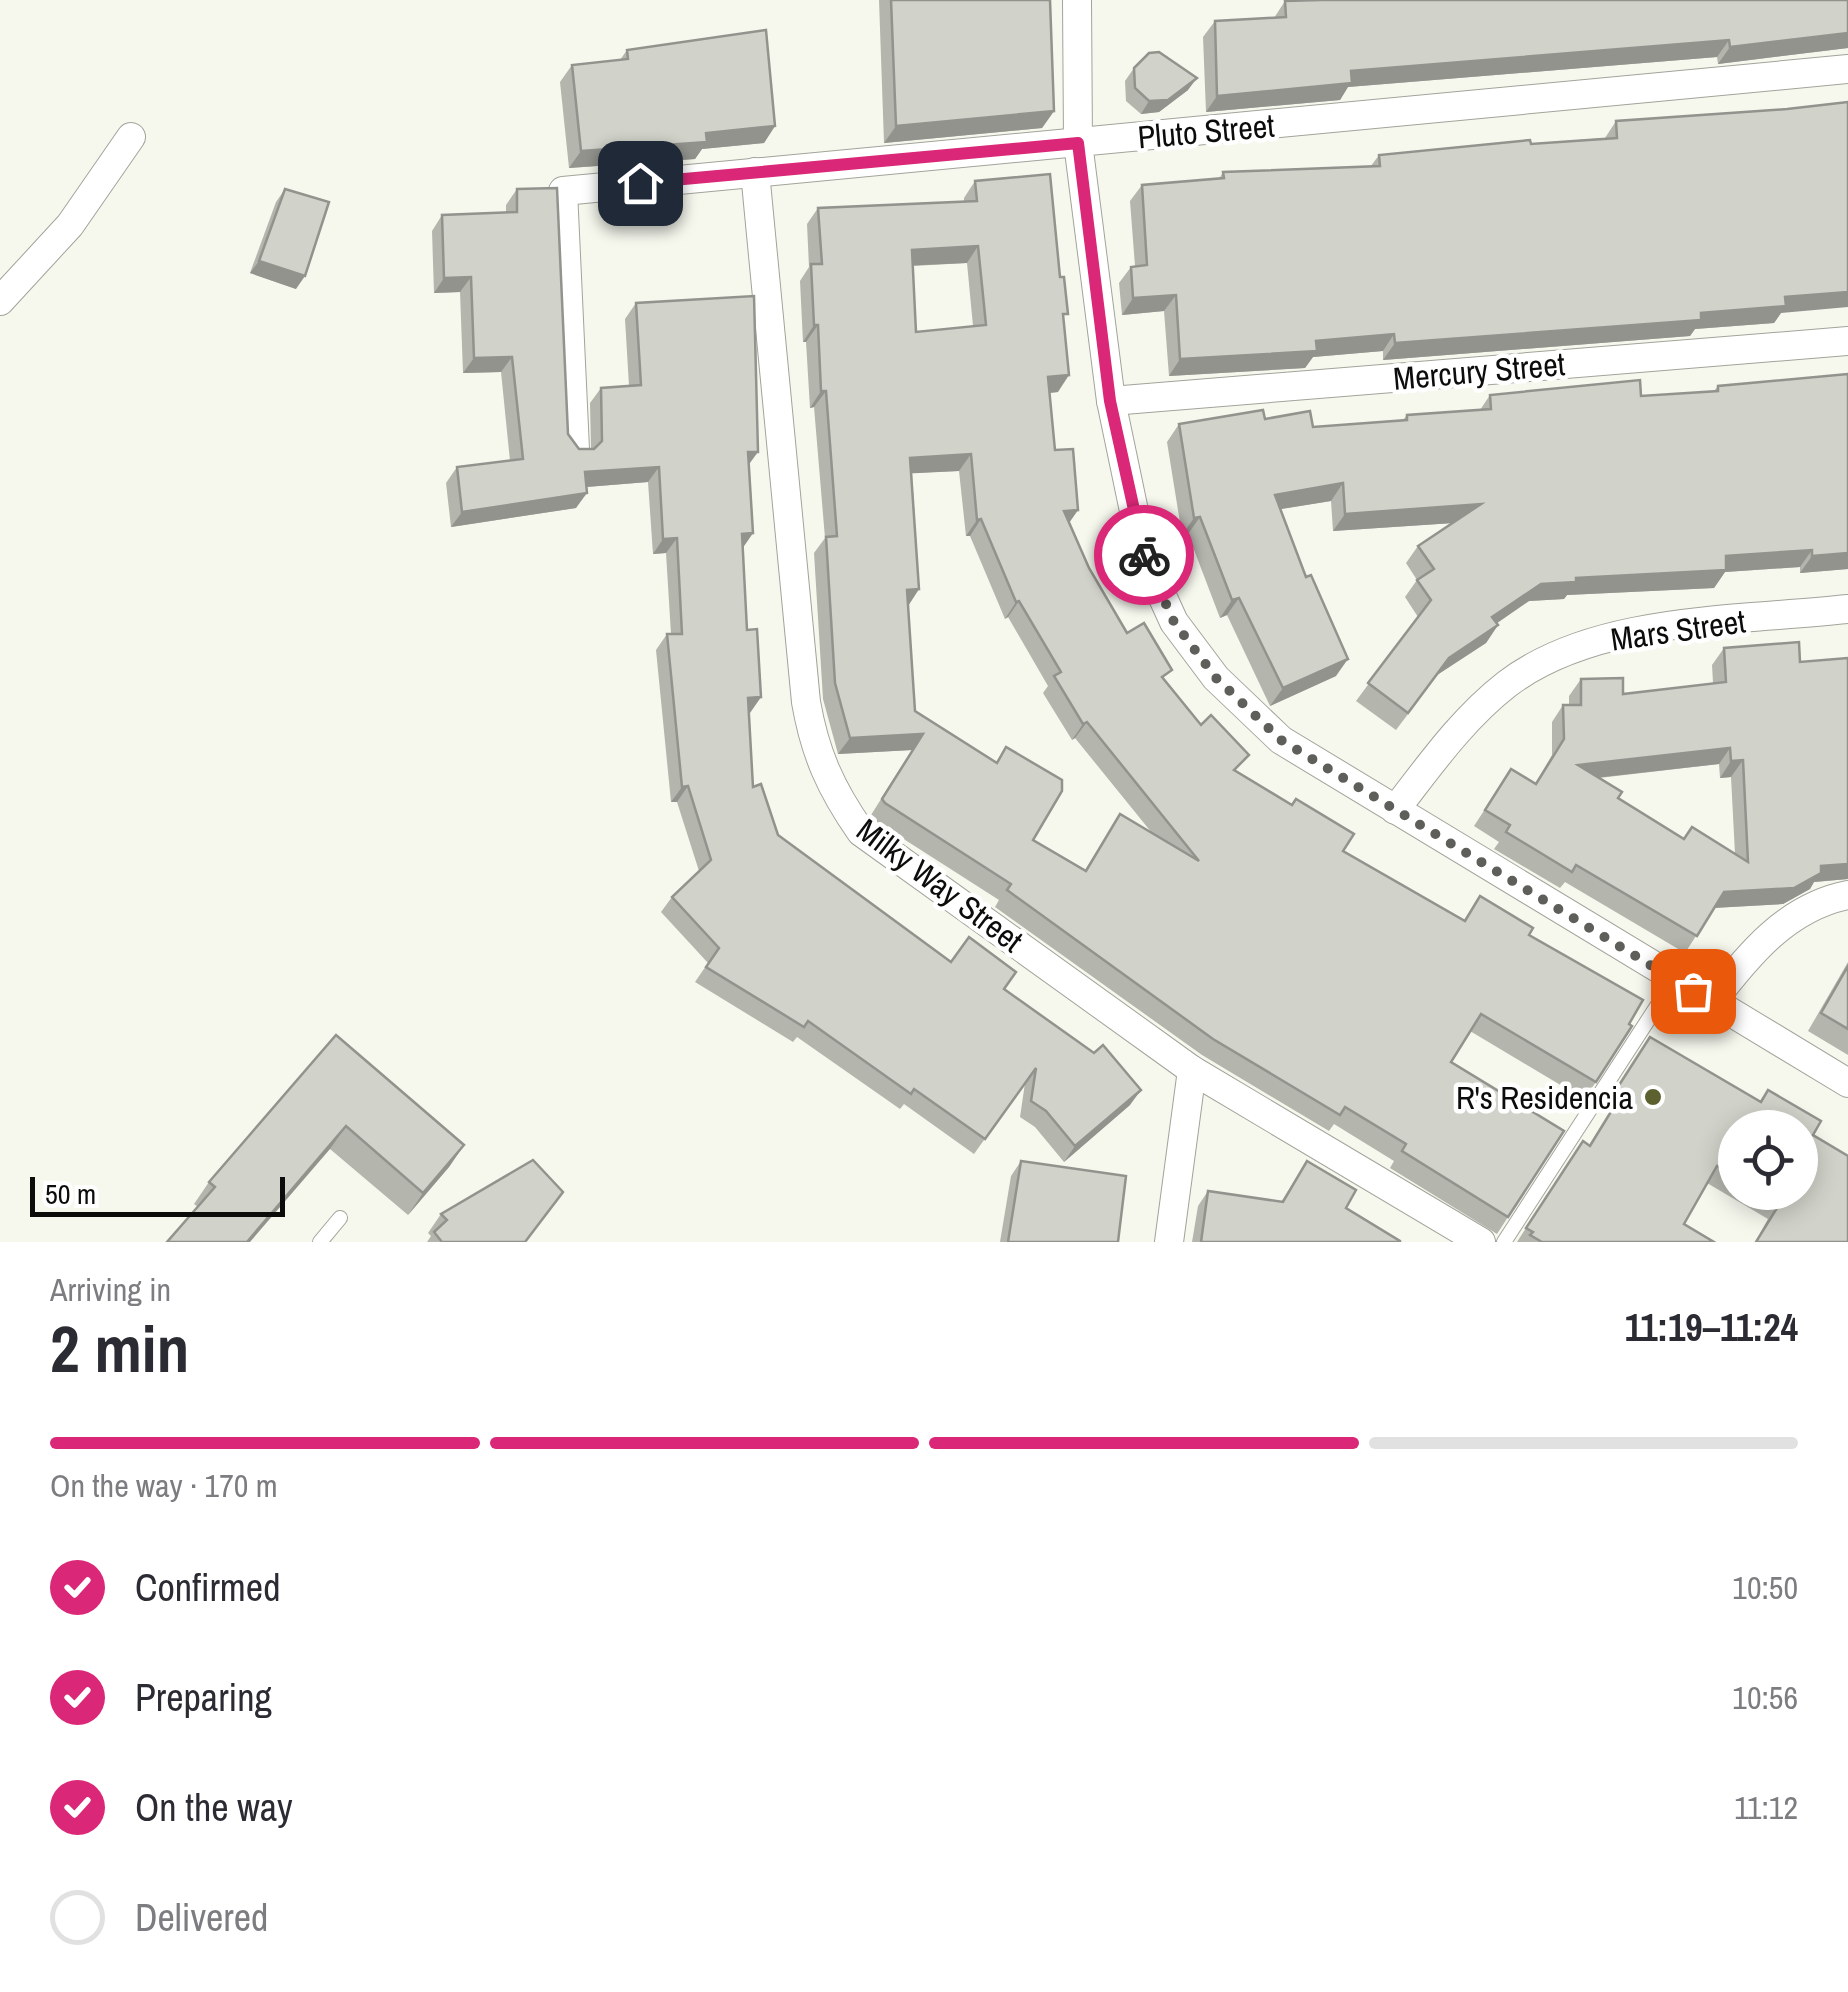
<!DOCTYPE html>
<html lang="en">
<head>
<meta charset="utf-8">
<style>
	body { margin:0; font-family:"Archivo Narrow",sans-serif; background:#f2f2f3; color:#2b2b33; height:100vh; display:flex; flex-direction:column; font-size:38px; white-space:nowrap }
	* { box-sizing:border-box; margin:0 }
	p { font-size:32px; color:#7c7c81 }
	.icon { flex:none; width:55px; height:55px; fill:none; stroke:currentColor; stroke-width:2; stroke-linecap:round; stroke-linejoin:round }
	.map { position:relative; height:1242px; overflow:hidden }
	.sheet { display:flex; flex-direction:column; background:#fff; flex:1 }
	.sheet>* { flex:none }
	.controls { position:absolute; left:1718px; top:1110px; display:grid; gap:20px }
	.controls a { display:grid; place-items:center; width:100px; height:100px; border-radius:50%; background:#fff; box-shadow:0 5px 25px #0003; font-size:50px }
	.scale { position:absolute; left:30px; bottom:25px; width:255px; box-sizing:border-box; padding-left:10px; border:5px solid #0c0d0a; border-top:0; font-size:28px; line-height:35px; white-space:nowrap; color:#0c0d0a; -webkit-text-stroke:8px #fff; paint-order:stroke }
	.pin { position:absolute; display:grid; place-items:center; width:85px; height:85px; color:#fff; margin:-42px; border-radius:20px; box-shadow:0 5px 15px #0006 }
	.courier { position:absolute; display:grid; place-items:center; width:100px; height:100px; margin:-50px; border:8px solid #db2777; border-radius:50%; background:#fff; color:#222; box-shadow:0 2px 12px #0007 }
	.summary em { font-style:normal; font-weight:700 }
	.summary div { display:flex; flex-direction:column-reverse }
	.summary { display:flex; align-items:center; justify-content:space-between; height:170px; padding:0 50px }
	h1 { font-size:65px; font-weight:700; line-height:75px }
	.bar { display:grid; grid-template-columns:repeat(4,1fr); gap:15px 10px; align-content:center; height:120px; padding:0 50px }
	.bar i { height:12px; border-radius:8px; background:#e1e1e2 }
	.bar .current { background:#db2777 }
	.bar p { grid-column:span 4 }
	ol { padding:0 50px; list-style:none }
	li { display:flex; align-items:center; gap:30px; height:110px }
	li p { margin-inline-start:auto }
	li .icon { padding:10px; border-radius:50%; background:#db2777; color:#fff; stroke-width:4 }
	li:last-child { color:#7c7c81 }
	li i { width:55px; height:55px; border:5px solid #e1e1e2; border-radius:50% }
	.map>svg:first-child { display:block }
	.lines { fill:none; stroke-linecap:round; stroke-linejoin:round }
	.lane-casing { stroke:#a2a39a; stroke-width:16 }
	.street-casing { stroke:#a2a39a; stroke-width:30 }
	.lane { stroke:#fff; stroke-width:14 }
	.street { stroke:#fff; stroke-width:28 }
	.wall { fill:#b4b5ad; fill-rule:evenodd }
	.shaded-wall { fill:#92938d }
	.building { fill:#d1d2c9; stroke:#92938d; stroke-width:2.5; fill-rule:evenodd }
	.done { stroke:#5e5f5a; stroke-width:10; stroke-dasharray:0 18 }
	.route { stroke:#db2777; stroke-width:12 }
	.poi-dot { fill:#5d612f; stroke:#fff; stroke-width:4 }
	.labels { text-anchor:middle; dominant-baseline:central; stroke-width:9; stroke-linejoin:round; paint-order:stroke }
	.street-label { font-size:32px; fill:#0c0d0a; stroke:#fff }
	.poi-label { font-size:32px; fill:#0c0d0a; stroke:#fff; text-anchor:end }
</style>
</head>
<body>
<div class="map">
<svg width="1848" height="1242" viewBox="0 0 1848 1242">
	<rect width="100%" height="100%" fill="#f6f8ee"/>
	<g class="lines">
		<g class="lane-casing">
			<g id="lane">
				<path d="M320,1242L340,1218"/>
				<path d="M1504,1242L1674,980"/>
			</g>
		</g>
		<g class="street-casing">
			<g id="street">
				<path d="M1077,0L1078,143L1111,401L1143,554L1174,622L1216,678L1281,740L1848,1083"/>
				<path d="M755,172L806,702C815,754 831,789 861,832L1192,1070L1481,1242"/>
				<path d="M0,301L70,225L131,137"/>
				<path d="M1111,401L1848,341"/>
				<path d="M575,449L563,191L1848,69"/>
				<path d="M1395,810C1430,765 1462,719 1507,684C1596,616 1741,621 1848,609"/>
				<path d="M1712,1002C1748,955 1787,907 1848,895"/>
				<path d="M1169,1242L1192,1070"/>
			</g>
		</g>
		<use href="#lane" class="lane"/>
		<use href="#street" class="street"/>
	</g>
	<g class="wall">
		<path d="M879,0H1050L1054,111L1042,128L884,143Z"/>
		<path d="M1848,0V48L1718,64L1717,57L1348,87L1340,100L1206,112L1203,37L1215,21L1274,18L1285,1Z"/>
		<path d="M627,50L775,126L764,143L702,149L695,159L569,168L560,82L572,65L620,60Z"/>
		<path d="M1134,68L1188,90L1159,112L1141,114L1126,101L1125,81Z"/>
		<path d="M1616,121L1781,313L1774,323L1695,329L1690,336L1383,360V351L1313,357L1305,368L1169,376L1164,311L1122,315L1119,283L1131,267L1135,266L1130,201L1142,185L1219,179L1223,172L1371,166L1379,155L1605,138Z"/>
		<path d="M975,181L1063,320L1058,392L1050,393L1055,450L1078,510L1069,522L1089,568L1127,633L1237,772L1343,851L1464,920L1480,896L1529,935L1596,1082L1584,1099L1470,1031L1451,1062L1508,1217L1497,1234L1390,1168L1394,1161L1334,1124L1329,1131L1202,1055L995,907L999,900L874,820L871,815L912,750L838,754L823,699L814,553L825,538L814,407L810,408L806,342H803L800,281L809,267L807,224L818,208L964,202V198ZM967,263L973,326L916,332L913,266ZM959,471L966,536H970L1005,619L1008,617L1048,686L1043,693L1072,740L1075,738L1152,833L1120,814L1085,870L1033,840L1006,747L996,762L915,711L908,606L919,589L912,473Z"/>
		<path d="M285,189L296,289L250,273L276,202Z"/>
		<path d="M517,189L568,434L579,449H591L590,403L601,388L629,386L625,319L636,303L749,465L753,533L743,547L747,630L761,697L749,713L753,787L778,835L951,962L1004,989L1130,1105L1064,1162L1035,1127L1020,1117L1025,1083L974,1154L904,1104L900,1109L797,1037L793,1042L695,982L708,963L661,912L672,897L699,871L677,802H671L656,650L667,634H671L666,553L653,554L648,482L586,487L576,508L451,527L446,483L457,467L510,461L501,372L463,373L460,292L434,293L432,231L442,215L506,213V205Z"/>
		<path d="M1848,374V569L1800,573V567L1725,572L1714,588L1567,595L1564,599L1529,601L1496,623L1498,625L1486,643L1437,675L1396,730L1356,701L1418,617L1405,597L1417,580L1406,563L1418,546L1453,523L1333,531L1331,501L1280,509L1336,676L1270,706L1227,615L1220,618L1188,534L1182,535L1167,442L1179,424L1265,419L1313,427L1403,420L1407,415L1480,410L1490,395L1641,396L1714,391L1718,386Z"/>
		<path d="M1724,648L1800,662L1848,658V879L1814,882L1810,889L1783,904L1714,908L1685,953L1565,882L1560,888L1494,849L1499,842L1474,826L1511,769L1535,784L1552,755V722L1563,705H1569V696L1581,679L1623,694L1713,683L1712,665ZM1719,764L1720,778L1731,777L1735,854L1684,839L1618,798L1599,778Z"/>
		<path d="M1848,962V1055L1808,1031Z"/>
		<path d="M336,1035L464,1145L449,1167L408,1215L330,1149L198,1207L194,1204L209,1182Z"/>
		<path d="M1639,1054L1760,1101L1768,1090L1813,1135L1848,1242H1755L1768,1219L1707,1183L1684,1224L1714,1242H1517L1571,1158L1589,1145L1609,1113L1603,1109ZM1735,1128L1800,1192H1735Z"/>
		<path d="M1021,1161L1118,1242H1000L1011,1176Z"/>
		<path d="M1307,1161L1346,1208L1400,1242H1192L1198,1206L1208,1191L1281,1202Z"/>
		<path d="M550,1210L526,1242H427L431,1236L428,1233L441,1214Z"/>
	</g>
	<g class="shaded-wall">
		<path d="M1848,33V48L1718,64L1730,47Z"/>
		<path d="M1729,40L1717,57L1348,87L1340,100L1206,112L1217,96L1351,71Z"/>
		<path d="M1197,78L1188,90L1159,112L1141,114L1149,101Z"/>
		<path d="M1054,111L1042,128L884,143L896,126Z"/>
		<path d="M775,126L764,143L702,149L695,159L569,168L581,151L706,133Z"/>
		<path d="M978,246L967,263L900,266L912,250Z"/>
		<path d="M259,261L305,276L296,289L250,273Z"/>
		<path d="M471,277L460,292L434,293L444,278Z"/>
		<path d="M1848,292V307L1781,313L1774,323L1695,329L1690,336L1383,360L1395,343L1701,313L1785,297Z"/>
		<path d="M1176,295L1164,311L1122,315L1133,298Z"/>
		<path d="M814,325H818L806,342H803Z"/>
		<path d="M1394,334L1383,351L1313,357L1305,368L1169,376L1180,359L1316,341Z"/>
		<path d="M512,357L501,372L463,373L474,358Z"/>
		<path d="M1069,375L1058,392L1037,394L1048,377Z"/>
		<path d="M821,391H826L814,407L810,408Z"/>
		<path d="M748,452H758L747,467Z"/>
		<path d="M971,454L959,471L899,474L910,458Z"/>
		<path d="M659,467L648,482L574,488L585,472Z"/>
		<path d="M1343,483L1331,501L1263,512L1275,495Z"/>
		<path d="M587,493L576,508L451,527L462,512Z"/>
		<path d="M1481,504L1469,522L1333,531L1345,514Z"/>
		<path d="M1078,510L1067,526L1064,511Z"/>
		<path d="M1200,517L1188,534L1182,535L1194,518Z"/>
		<path d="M981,519L970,536H966L977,520Z"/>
		<path d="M753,533L742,549V534Z"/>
		<path d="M677,538L666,553L653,554L663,539Z"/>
		<path d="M1812,550L1800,567L1725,572L1714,588L1567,595L1564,599L1529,601L1480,635L1492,617L1541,584L1726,556Z"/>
		<path d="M1848,553V569L1800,573L1812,556Z"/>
		<path d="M919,589L908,606L907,590Z"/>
		<path d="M1239,598L1227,615L1220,618L1232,600Z"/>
		<path d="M1019,601L1008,617L1005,619L1016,602Z"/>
		<path d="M1498,625L1486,643L1437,675L1396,730L1449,658Z"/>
		<path d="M1348,659L1336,676L1270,706L1283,688Z"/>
		<path d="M761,697L750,713L737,714L748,698Z"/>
		<path d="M1087,722L1075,738L1072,740L1083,724Z"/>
		<path d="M923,734L912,750L838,754L850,738Z"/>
		<path d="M1730,748L1719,764L1567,781L1578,765Z"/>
		<path d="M1743,760L1731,777L1720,778L1731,761Z"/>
		<path d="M688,786L677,802H671L682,787Z"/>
		<path d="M1848,864V879L1814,882L1810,889L1783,904L1712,908L1724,892L1821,866Z"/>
		<path d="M1141,1090L1130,1105L1064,1162L1075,1146Z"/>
		<path d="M346,1126L330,1149L250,1242H247Z"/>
		<path d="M464,1145L449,1167L408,1215L423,1193Z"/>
	</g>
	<g class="building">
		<path d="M891,0H1050L1054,111L896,126Z"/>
		<path d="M1321,0H1848V33L1730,47L1729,40L1351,71L1352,83L1217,96L1215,21L1286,17L1285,1Z"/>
		<path d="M766,30L775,126L706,133L707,142L581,151L572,65L628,59L627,50Z"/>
		<path d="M1159,52L1197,78L1168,100L1149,101L1135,88L1134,68L1149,53Z"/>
		<path d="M1848,102V292L1785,297L1786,306L1701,313V320L1395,343L1394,334L1316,341L1317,351L1180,359L1176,295L1133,298L1131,267L1147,265L1142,185L1224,178L1223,172L1380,166L1379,155L1530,140L1531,144L1617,138L1616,121L1787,109Z"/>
		<path d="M1050,174L1060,277H1064L1068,314H1063L1069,375L1048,377L1055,450L1073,449L1078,510L1064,511L1089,568L1127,633L1144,623L1172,670L1162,677L1201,725L1211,715L1249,755L1234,770L1292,805L1296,799L1354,834L1343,851L1465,921L1480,896L1533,928L1529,935L1643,1000L1629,1024L1632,1026L1596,1082L1481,1014L1451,1062L1564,1131L1508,1217L1402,1151L1406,1144L1345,1107L1340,1115L1213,1039L1007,890L1011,884L885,803L882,799L923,734L850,738L835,683L826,537L837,536L826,391H821L818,325H814L811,264H822L818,208L977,201L975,181ZM978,246L986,325L916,332L912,250ZM971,454L977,520L981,519L1016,602L1019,601L1061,672L1054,676L1083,724L1087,722L1199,861L1120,814L1086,871L1033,840L1062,791V780L1006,747L997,763L915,711L907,590L919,589L910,458Z"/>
		<path d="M557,188L568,434L579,449H594L602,441L601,388L641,385L636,303L754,296L758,452H748L753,533L742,534L747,630L757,629L761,697L748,698L753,787L761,784L778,835L951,962L969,937L1016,972L1004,989L1094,1053L1103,1045L1141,1090L1075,1146L1046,1111L1031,1101L1036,1068L985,1139L914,1089L911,1094L808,1021L804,1027L706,967L719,948L672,897L711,860L688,786L682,787L667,634H682L677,538L663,539L659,467L585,472L587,493L462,512L457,467L523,459L512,357L474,358L471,277L444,278L442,215L517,212V189Z"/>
		<path d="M285,189L329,202L305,276L259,261Z"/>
		<path d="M1848,374V553L1812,556V550L1726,556V570L1576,578V582L1541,584L1492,617L1498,625L1449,658L1408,713L1368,683L1431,600L1417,580L1434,569L1418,546L1481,504L1345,514L1343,483L1275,495L1306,577L1311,575L1348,659L1283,688L1239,598L1232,600L1200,517L1194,518L1179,424L1263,410L1265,419L1310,411L1313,427L1407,420V415L1491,409L1490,395L1640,380L1641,396L1718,391V386Z"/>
		<path d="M1799,642L1800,662L1848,658V864L1821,866V873L1794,888L1724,892L1697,936L1576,865L1572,872L1506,832L1510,825L1485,810L1511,769L1536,784L1564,739L1563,705H1581V679L1623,678V694L1726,682L1724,648ZM1730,748L1731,761L1743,760L1748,862L1692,827L1684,839L1618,798L1622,792L1578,765Z"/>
		<path d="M1848,966V1029L1821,1013Z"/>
		<path d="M336,1035L464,1145L423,1193L346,1126L247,1242H167L215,1187L209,1182Z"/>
		<path d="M1650,1037L1761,1102L1768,1090L1821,1121L1813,1135L1848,1156V1242H1756L1780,1203L1762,1192H1800V1128H1735V1176L1717,1166L1684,1224L1714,1242H1542L1530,1235L1533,1232L1526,1228L1583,1141L1590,1146L1620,1097L1614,1093Z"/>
		<path d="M533,1160L563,1192L525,1242H442L434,1232L447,1220L441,1214Z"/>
		<path d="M1021,1161L1126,1176L1118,1242H1008Z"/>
		<path d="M1307,1161L1356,1190L1346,1208L1400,1241V1242H1201L1208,1191L1283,1202Z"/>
	</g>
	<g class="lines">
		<path class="done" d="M1144,555L1174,622L1216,678L1281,740L1693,991"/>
		<path class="route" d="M640,183L1078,143L1110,401L1144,555"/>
	</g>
	<circle class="poi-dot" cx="1653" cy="1097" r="10"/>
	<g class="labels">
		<g class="street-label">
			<text transform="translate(1206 131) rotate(-5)">Pluto Street</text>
			<text transform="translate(1479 371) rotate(-5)">Mercury Street</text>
			<text transform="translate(1678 630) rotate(-8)">Mars Street</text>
			<text transform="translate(940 885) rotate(37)">Milky Way Street</text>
		</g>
		<g class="poi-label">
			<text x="1633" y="1097">R's Residencia</text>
		</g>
	</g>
</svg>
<div class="controls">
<a><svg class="icon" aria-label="locate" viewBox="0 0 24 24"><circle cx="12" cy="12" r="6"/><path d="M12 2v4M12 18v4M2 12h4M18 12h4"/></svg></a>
</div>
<div class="scale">50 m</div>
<div class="pin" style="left:1693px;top:991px;background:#ea580c"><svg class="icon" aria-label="bag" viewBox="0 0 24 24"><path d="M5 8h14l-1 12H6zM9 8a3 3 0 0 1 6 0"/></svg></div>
<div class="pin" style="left:640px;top:183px;background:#1f2937"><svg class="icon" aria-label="home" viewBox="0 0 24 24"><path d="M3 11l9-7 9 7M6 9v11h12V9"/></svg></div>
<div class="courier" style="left:1144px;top:555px"><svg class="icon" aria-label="bike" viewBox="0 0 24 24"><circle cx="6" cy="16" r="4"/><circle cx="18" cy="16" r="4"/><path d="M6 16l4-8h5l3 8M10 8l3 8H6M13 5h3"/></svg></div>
</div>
<section class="sheet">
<div class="summary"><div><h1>2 min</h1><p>Arriving in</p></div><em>11:19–11:24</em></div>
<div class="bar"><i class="current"></i><i class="current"></i><i class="current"></i><i></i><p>On the way · 170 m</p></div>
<ol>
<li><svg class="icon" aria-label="check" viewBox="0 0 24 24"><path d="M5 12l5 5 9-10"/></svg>Confirmed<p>10:50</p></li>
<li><svg class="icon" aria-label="check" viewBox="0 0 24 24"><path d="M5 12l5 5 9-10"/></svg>Preparing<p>10:56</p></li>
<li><svg class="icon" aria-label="check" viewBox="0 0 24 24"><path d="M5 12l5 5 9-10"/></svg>On the way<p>11:12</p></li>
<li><i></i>Delivered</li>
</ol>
</section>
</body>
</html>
